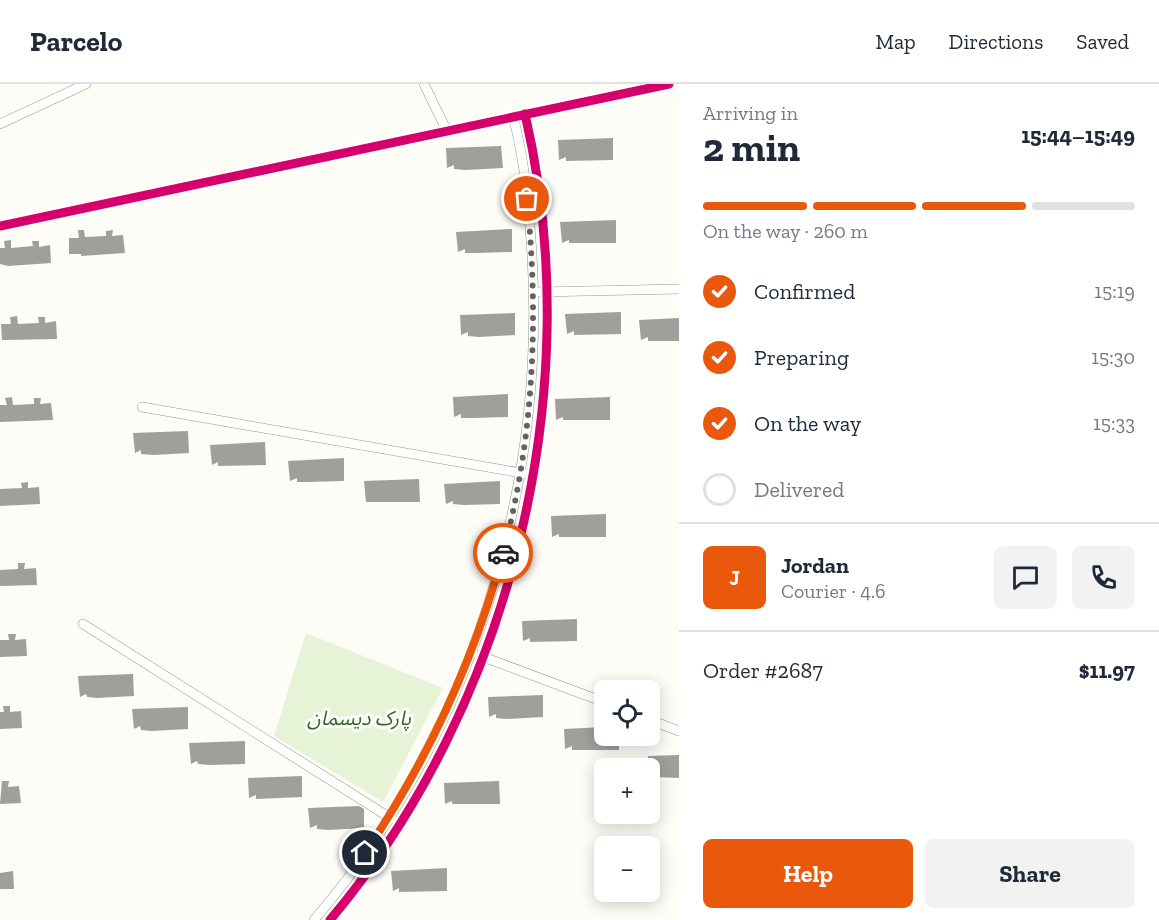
<!DOCTYPE html>
<html lang="en">
<head>
<meta charset="utf-8">
<style>
	body { margin:0; font-family:"Zilla Slab","Noto Sans Arabic",serif; background:#f2f2f3; color:#1f2937; height:100vh; display:flex; flex-direction:column; font-size:22px; white-space:nowrap }
	* { box-sizing:border-box; margin:0 }
	p { font-size:20px; color:#747a83 }
	.icon { flex:none; width:33px; height:33px; fill:none; stroke:currentColor; stroke-width:2; stroke-linecap:round; stroke-linejoin:round }
	.map { position:relative; flex:1; overflow:hidden }
	.side { display:flex; flex-direction:column; background:#fff; width:480px }
	.side>* { flex:none }
	.fabs { position:absolute; left:594px; top:596px; display:grid; gap:12px }
	.fabs a { display:grid; place-items:center; width:66px; height:66px; border-radius:9px; background:#fff; box-shadow:0 3px 15px #0003; font-size:30px }
	.pin { position:absolute; display:grid; place-items:center; width:51px; height:51px; color:#fff; margin:-26px; border:3px solid #fff; border-radius:50%; box-shadow:0 2px 6px #0007 }
	.courier { position:absolute; display:grid; place-items:center; width:60px; height:60px; margin:-30px; border:4px solid #ea580c; border-radius:50%; background:#fff; color:#222; box-shadow:0 2px 8px #0007 }
	.summary em { font-style:normal; font-weight:800 }
	.summary div { display:flex; flex-direction:column-reverse }
	.summary { display:flex; align-items:center; justify-content:space-between; height:102px; padding:0 24px }
	h1 { font-size:39px; font-weight:800; line-height:45px }
	.bar { display:grid; grid-template-columns:repeat(4,1fr); gap:9px 6px; align-content:center; height:72px; padding:0 24px }
	.bar i { height:8px; border-radius:4px; background:#e0e1e3 }
	.bar .on { background:#ea580c }
	.bar p { grid-column:span 4 }
	.line { display:flex; align-items:center; gap:15px; padding:0 24px; border-top:2px solid #e0e1e3 }
	.line div { flex:1 }
	.round { display:grid; place-items:center; flex:none; width:63px; height:63px; border-radius:9px; background:#f2f2f3 }
	ol { padding:0 24px; list-style:none }
	li { display:flex; align-items:center; gap:18px; height:66px }
	li p { margin-inline-start:auto }
	li .icon { padding:6px; border-radius:50%; background:#ea580c; color:#fff; stroke-width:4 }
	li:last-child { color:#747a83 }
	li i { width:33px; height:33px; border:3px solid #e0e1e3; border-radius:50% }
	.action { display:flex; gap:12px; margin-top:auto; padding:12px 24px }
	.action a { flex:1; height:69px; border-radius:9px; background:#ea580c; color:#fff; font-size:24px; font-weight:800; line-height:69px; text-align:center }
	.action a+a { background:#f2f2f3; color:#1f2937 }
	header { display:flex; align-items:center; gap:36px; box-sizing:border-box; height:84px; padding:0 30px; background:#fff; border-bottom:2px solid #e0e1e3 }
	header strong { font-size:28px }
	nav { display:flex; gap:33px; margin-inline-start:auto; font-size:21px }
	main { display:flex; flex:1; min-height:0 }
	.map>svg:first-child { display:block }
	.green { fill:#e7f3d7 }
	.building { fill:#a19f9c }
	.lines { fill:none; stroke-linecap:round; stroke-linejoin:round }
	.street-casing { stroke:#979795; stroke-width:10 }
	.street { stroke:#fffffe; stroke-width:9 }
	.cycleway-casing { stroke:#fff; stroke-width:13 }
	.cycleway { stroke:#d6006c; stroke-width:9 }
	.done { stroke:#646362; stroke-width:6; stroke-dasharray:0 10.8 }
	.route { stroke:#ea580c; stroke-width:8 }
	.labels { text-anchor:middle; dominant-baseline:central; stroke-width:6; stroke-linejoin:round; paint-order:stroke }
	.park-label { font-size:20px; font-style:italic; fill:#2f6b1f; stroke:#fff }
</style>
</head>
<body>
<header>
<strong>Parcelo</strong>
<nav><a>Map</a><a>Directions</a><a>Saved</a></nav>
</header>
<main>
<div class="map">
<svg width="679" height="836" viewBox="0 0 679 836">
	<rect width="100%" height="100%" fill="#fdfcf7"/>
	<path class="green" d="M306,549L443,604L383,718L274,652Z"/>
	<g class="building">
		<path d="M613,54V76L566,77V73L559,76L558,56Z"/>
		<path d="M501,62L503,84L465,86L454,85V81L447,84L446,64Z"/>
		<path d="M616,136V159H569V156L562,159L560,138Z"/>
		<path d="M512,145V168L476,169H465V165L458,168L456,148Z"/>
		<path d="M78,146H84L85,153L106,152V147L113,146L112,152L123,151L125,169L81,172V170H69V154H79Z"/>
		<path d="M11,156V164L33,162L32,157H39V163L50,161L51,179L8,182L0,180V164H5L4,157Z"/>
		<path d="M621,228V250L574,251V247L567,250L565,230Z"/>
		<path d="M515,229V251L479,253L468,252V248L461,251L460,231Z"/>
		<path d="M17,232L18,240L39,239L38,233H45V239L56,237L57,255L2,256L1,240H11L10,233Z"/>
		<path d="M679,234V257H648V253L641,256L639,236Z"/>
		<path d="M508,310V333L472,334H461V330L454,333L453,313Z"/>
		<path d="M12,313L13,321L34,320V314H41L40,320L51,319L53,336L0,338V321H7L5,314Z"/>
		<path d="M610,313V336H563V333L556,336L555,315Z"/>
		<path d="M188,347L189,369L153,371L141,370V366L135,369L133,349Z"/>
		<path d="M265,358L266,381L218,382V378L212,381L210,361Z"/>
		<path d="M344,374V397L308,398H297V394L290,397L288,377Z"/>
		<path d="M419,395L420,418H366L364,397Z"/>
		<path d="M500,397V420L464,421L453,420V417L446,420L444,400Z"/>
		<path d="M28,398V404L39,403L40,420L0,422V405L22,404L21,399Z"/>
		<path d="M606,430V453H559V450L552,453L551,432Z"/>
		<path d="M18,479H25L24,485L36,484L37,501L0,502V486L18,485Z"/>
		<path d="M577,535V557L530,558V554L523,557L522,537Z"/>
		<path d="M8,550H16L15,556L26,555L27,572L0,573V556H9Z"/>
		<path d="M133,590L134,612L97,614L87,613L86,610L80,613L78,592Z"/>
		<path d="M543,611V633L507,635L496,634V630L489,633L488,613Z"/>
		<path d="M3,622H10V628L21,627L22,644L0,645V628H4Z"/>
		<path d="M188,623V645L152,647L141,646L140,642L134,645L132,625Z"/>
		<path d="M604,643V651H619V666H572V662L565,665L564,645Z"/>
		<path d="M245,657V680L209,681L198,680L197,677L191,680L189,659Z"/>
		<path d="M679,671V694L656,693V690L650,693L648,672Z"/>
		<path d="M302,692V713L256,715V711L249,714L248,694Z"/>
		<path d="M2,697H9L8,703L19,702L21,719L0,720Z"/>
		<path d="M499,697L500,720H452V717L445,720L444,699Z"/>
		<path d="M359,722L364,725V744L328,746L317,745V741L310,744L308,724Z"/>
		<path d="M447,784V807L399,808V804L393,807L391,787Z"/>
		<path d="M13,787L14,805H0V789Z"/>
	</g>
	<g class="lines">
		<g class="street-casing">
			<g id="street">
				<path d="M424,0L447,47"/>
				<path d="M0,40L86,0"/>
				<path d="M0,142L669,0"/>
				<path d="M540,208L679,205"/>
				<path d="M142,323L527,390"/>
				<path d="M83,540L392,735"/>
				<path d="M478,571L604,618"/>
				<path d="M650,636L679,647"/>
				<path d="M314,836C470,655 546,408 532,171C529,125 525,77 513,32"/>
				<path d="M330,836C512,620 589,305 525,30"/>
			</g>
		</g>
		<use href="#street" class="street"/>
		<g class="cycleway-casing">
			<g id="cycleway">
				<path d="M0,142L669,0"/>
				<path d="M330,836C512,620 589,305 525,30"/>
			</g>
		</g>
		<use href="#cycleway" class="cycleway"/>
	</g>
	<g class="lines">
		<path class="done" d="M503,469C534,353 539,234 527,115"/>
		<path class="route" d="M365,769C427,677 474,577 503,469"/>
	</g>
	<g class="labels">
		<g class="park-label">
			<text x="359" y="634">پارک دیسمان</text>
		</g>
	</g>
</svg>
<div class="fabs">
<a><svg class="icon" aria-label="locate" viewBox="0 0 24 24"><circle cx="12" cy="12" r="6"/><path d="M12 2v4M12 18v4M2 12h4M18 12h4"/></svg></a>
<a>+</a>
<a>−</a>
</div>
<div class="pin" style="left:527px;top:115px;background:#ea580c"><svg class="icon" aria-label="bag" viewBox="0 0 24 24"><path d="M5 8h14l-1 12H6zM9 8a3 3 0 0 1 6 0"/></svg></div>
<div class="pin" style="left:365px;top:769px;background:#1f2937"><svg class="icon" aria-label="home" viewBox="0 0 24 24"><path d="M3 11l9-7 9 7M6 9v11h12V9"/></svg></div>
<div class="courier" style="left:503px;top:469px"><svg class="icon" aria-label="car" viewBox="0 0 24 24"><path d="M5 17H2v-5l4-1 3-4h7l3 4 3 1v5h-3M9 17h6M6 11h13"/><circle cx="7" cy="17" r="2"/><circle cx="17" cy="17" r="2"/></svg></div>
</div>
<section class="side">
<div class="summary"><div><h1>2 min</h1><p>Arriving in</p></div><em>15:44–15:49</em></div>
<div class="bar"><i class="on"></i><i class="on"></i><i class="on"></i><i></i><p>On the way · 260 m</p></div>
<ol>
<li><svg class="icon" aria-label="check" viewBox="0 0 24 24"><path d="M5 12l5 5 9-10"/></svg>Confirmed<p>15:19</p></li>
<li><svg class="icon" aria-label="check" viewBox="0 0 24 24"><path d="M5 12l5 5 9-10"/></svg>Preparing<p>15:30</p></li>
<li><svg class="icon" aria-label="check" viewBox="0 0 24 24"><path d="M5 12l5 5 9-10"/></svg>On the way<p>15:33</p></li>
<li><i></i>Delivered</li>
</ol>
<div class="line" style="height:108px"><b class="round" style="background:#ea580c;color:#fff">J</b><div><b>Jordan</b><p>Courier · 4.6</p></div><a class="round"><svg class="icon" aria-label="chat" viewBox="0 0 24 24"><path d="M4 5h16v11H9l-5 4z"/></svg></a><a class="round"><svg class="icon" aria-label="phone" viewBox="0 0 24 24"><path d="M5 4h4l2 5-3 2q2 4 5 5l2-3 5 2v4C11 20 4 13 5 4z"/></svg></a></div>
<div class="line" style="height:78px"><div>Order #2687</div><b>$11.97</b></div>
<div class="action"><a>Help</a><a>Share</a></div>
</section>
</main>
</body>
</html>
